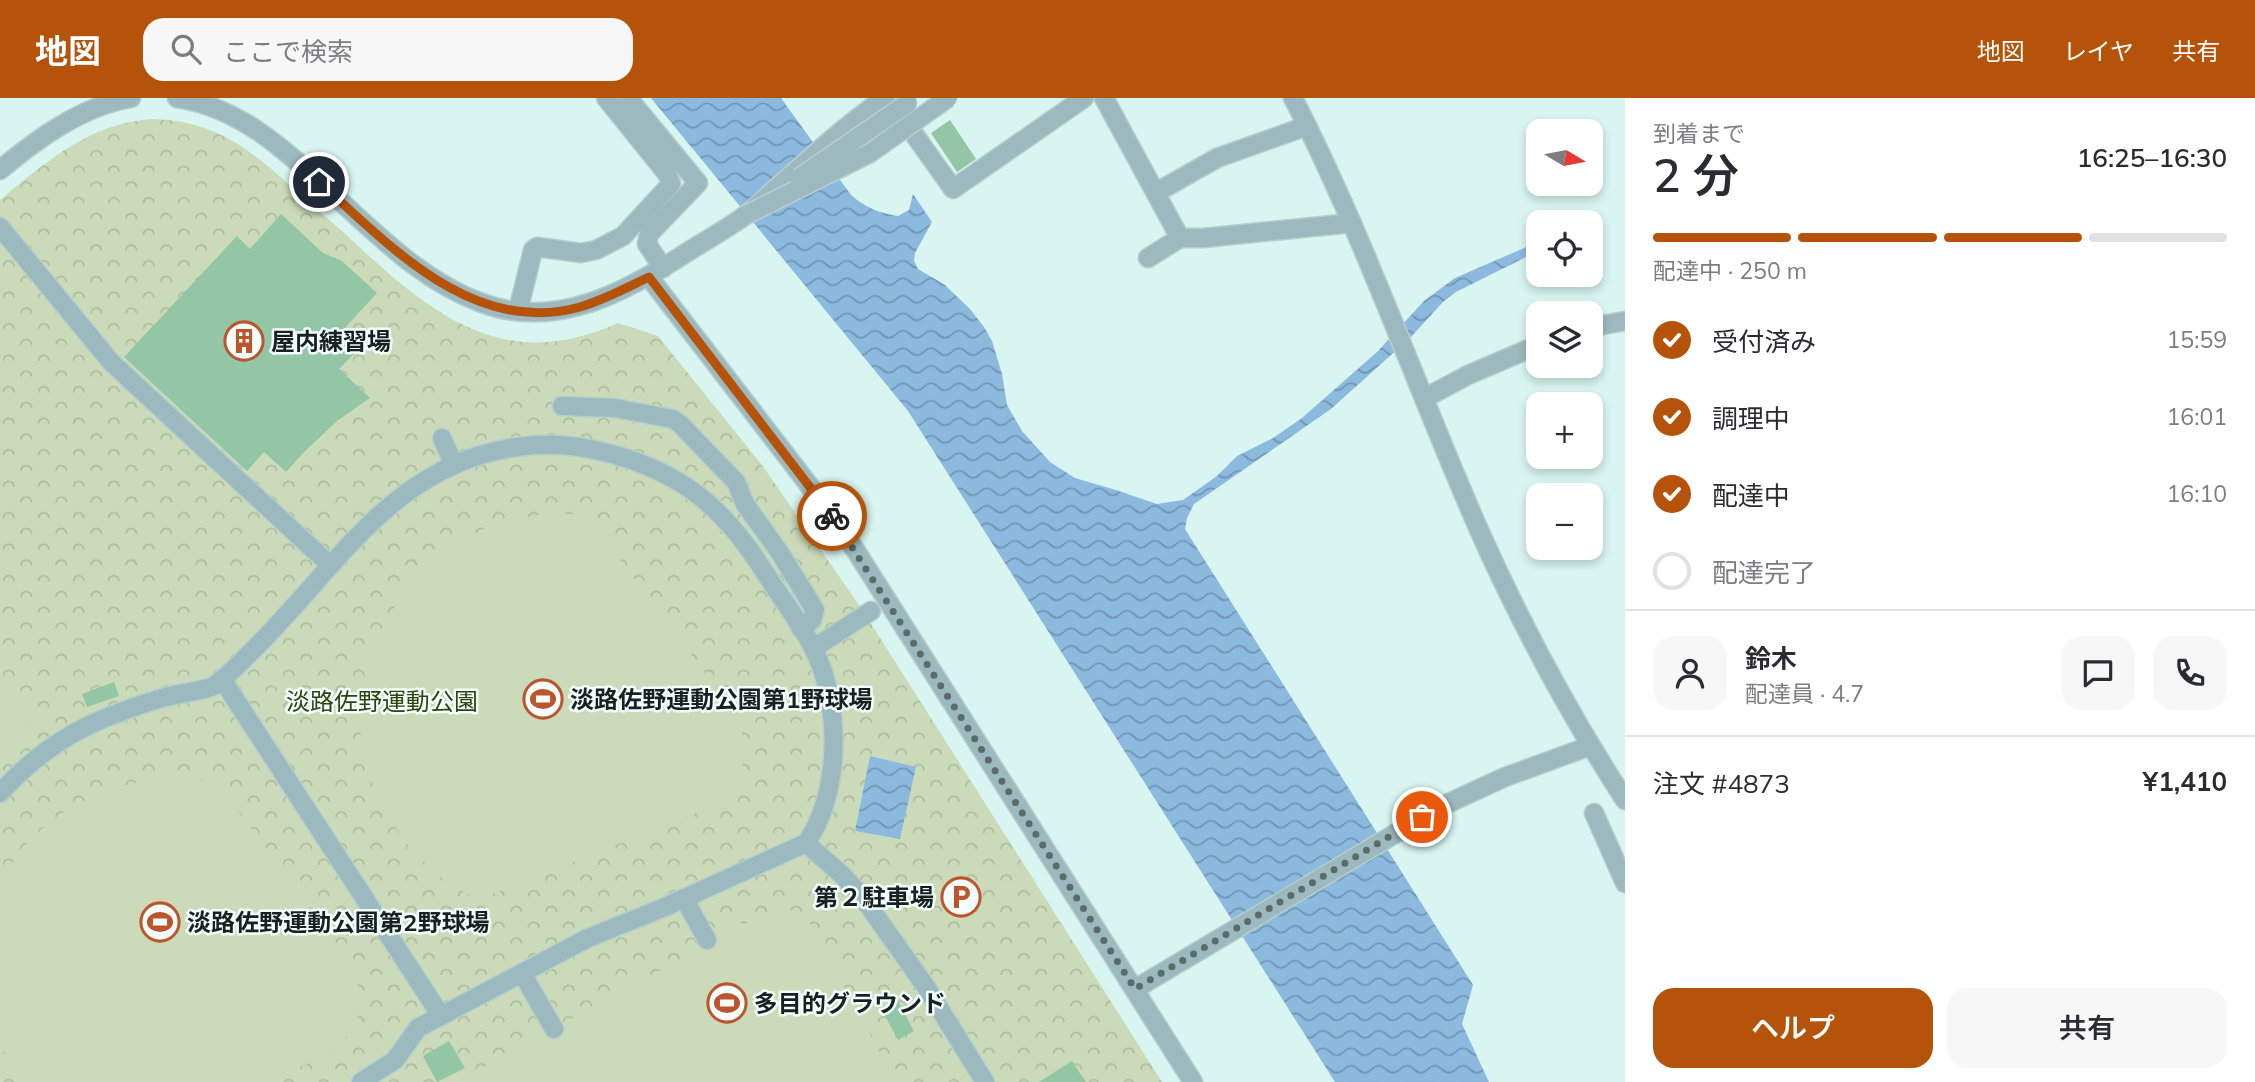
<!DOCTYPE html>
<html lang="ja">
<head>
<meta charset="utf-8">
<style>
	body { margin:0; font-family:Mulish,"Noto Sans JP",sans-serif; background:#f7f7f7; color:#2b2b33; height:100vh; display:flex; flex-direction:column; font-size:26px; white-space:nowrap }
	* { box-sizing:border-box; margin:0 }
	p { font-size:23px; color:#7c7c81 }
	.icon { flex:none; width:38px; height:38px; fill:none; stroke:currentColor; stroke-width:2; stroke-linecap:round; stroke-linejoin:round }
	.map { position:relative; flex:1; overflow:hidden }
	.sheet { display:flex; flex-direction:column; background:#fff; width:630px }
	.sheet>* { flex:none }
	.needle { width:46px; rotate:100deg }
	.controls { position:absolute; left:1526px; top:21px; display:grid; gap:14px }
	.controls a { display:grid; place-items:center; width:77px; height:77px; border-radius:14px; background:#fff; box-shadow:0 4px 10px #0003; font-size:35px }
	.pin { position:absolute; display:grid; place-items:center; width:60px; height:60px; color:#fff; margin:-30px; border:4px solid #fff; border-radius:50%; box-shadow:0 2px 7px #0007 }
	.courier { position:absolute; display:grid; place-items:center; width:70px; height:70px; margin:-35px; border:5px solid #b45309; border-radius:50%; background:#fff; color:#222; box-shadow:0 2px 9px #0007 }
	.headline em { font-style:normal; font-weight:600 }
	.headline div { display:flex; flex-direction:column-reverse }
	.headline { display:flex; align-items:center; justify-content:space-between; height:119px; padding:0 28px }
	h1 { font-size:46px; font-weight:600; line-height:52px }
	.bar { display:grid; grid-template-columns:repeat(4,1fr); gap:10px 7px; align-content:center; height:84px; padding:0 28px }
	.bar i { height:9px; border-radius:5px; background:#e1e1e2 }
	.bar .on { background:#b45309 }
	.bar p { grid-column:span 4 }
	.line { display:flex; align-items:center; gap:18px; padding:0 28px; border-top:2px solid #e1e1e2 }
	.line div { flex:1 }
	.round { display:grid; place-items:center; flex:none; width:74px; height:74px; border-radius:21px; background:#f7f7f7 }
	ol { padding:0 28px; list-style:none }
	li { display:flex; align-items:center; gap:21px; height:77px }
	li p { margin-inline-start:auto }
	li .icon { padding:7px; border-radius:50%; background:#b45309; color:#fff; stroke-width:4 }
	li:last-child { color:#7c7c81 }
	li i { width:38px; height:38px; border:4px solid #e1e1e2; border-radius:50% }
	.primary-button { display:flex; gap:14px; margin-top:auto; padding:14px 28px }
	.primary-button a { flex:1; height:80px; border-radius:21px; background:#b45309; color:#fff; font-size:28px; font-weight:600; line-height:80px; text-align:center }
	.primary-button a+a { background:#f7f7f7; color:#2b2b33 }
	header { display:flex; align-items:center; gap:42px; box-sizing:border-box; height:98px; padding:0 35px; background:#b45309; color:#fff }
	header strong { font-size:33px }
	nav { display:flex; gap:38px; margin-inline-start:auto; font-size:24px }
	.search { width:490px; height:63px; background:#f7f7f7; display:flex; align-items:center; gap:18px; box-sizing:border-box; padding:0 24px; border-radius:21px; color:#7c7c81; font-size:26px }
	main { display:flex; flex:1; min-height:0 }
	.map>svg:first-child { display:block }
	.park { fill:url(#park-crowns) }
	.pitch { fill:#cbdbb9 }
	.water { fill:url(#water-waves) }
	.building { fill:#92c6a5 }
	.lines { fill:none; stroke-linecap:round; stroke-linejoin:round }
	.minor-casing { stroke:#b5cfcb; stroke-width:21 }
	.minor { stroke:#9db9c0; stroke-width:18 }
	.minor-bridge-casing { stroke:#b5cfcb; stroke-width:21; stroke-linecap:butt }
	.minor-bridge { stroke:#9db9c0; stroke-width:18 }
	.done { stroke:#5a6b69; stroke-width:7; stroke-dasharray:0 12.6 }
	.route { stroke:#b45309; stroke-width:9 }
	.labels { text-anchor:middle; dominant-baseline:central; stroke-width:5; stroke-linejoin:round; paint-order:stroke }
	.poi-label { font-size:24px; font-weight:bold; fill:#162120; stroke:#f3fefd; text-anchor:start }
	.park-label { font-size:24px; fill:#2e420c; stroke:#f3fefd }
</style>
</head>
<body>
<header>
<strong>地図</strong>
<div class="search"><svg class="icon" aria-label="search" viewBox="0 0 24 24"><circle cx="10" cy="10" r="6"/><path d="M15 15l6 6"/></svg>ここで検索</div>
<nav><a>地図</a><a>レイヤ</a><a>共有</a></nav>
</header>
<main>
<div class="map">
<svg width="1625" height="984" viewBox="0 0 1625 984">
	<defs>
		<pattern id="park-crowns" width="20" height="18" patternUnits="userSpaceOnUse" patternTransform="scale(1.75)"><rect width="20" height="18" fill="#cbdbb9"/><path d="M2 6a3 3 0 1 1 6 0M12 15a3 3 0 1 1 6 0" fill="none" stroke="#aebc9f"/></pattern>
		<pattern id="water-waves" width="16" height="10" patternUnits="userSpaceOnUse" patternTransform="scale(1.75)"><rect width="16" height="10" fill="#8cb9de"/><path d="M0 5q4-4 8 0t8 0" fill="none" stroke="#7196b4"/></pattern>
	</defs>
	<rect width="100%" height="100%" fill="#d8f5f1"/>
	<path class="park" d="M152,21C221,23 255,56 303,99C316,111 330,122 343,134C426,211 499,279 618,225L658,238L762,367L861,510L1162,984H0V102C46,64 90,25 152,21Z"/>
	<g class="pitch">
		<path d="M550,415L586,417L732,611C753,651 748,681 712,709L478,802C450,787 424,768 404,742C398,734 393,724 388,715C378,698 368,680 364,661C347,576 390,485 464,441C490,426 520,420 550,415Z"/>
		<path d="M0,581L33,623L0,664Z"/>
		<path d="M158,680L216,683L347,860L357,881L360,903L357,920L347,938L327,957L267,984H22L0,948V788C28,724 92,690 158,680Z"/>
		<path d="M776,809L804,815L823,849L831,845L847,874L839,879L896,984H456L714,843L710,834L738,819L743,827Z"/>
	</g>
	<g class="water">
		<path d="M651,0H781L851,97C866,110 879,115 898,118L909,112L913,96L932,124L915,155L914,163L918,171L945,187L970,211L984,229L992,243L1002,276L1007,307L1022,333L1050,364L1075,380L1116,392L1157,406L1183,402L1217,378L1237,358L1273,340L1302,320L1377,254L1424,203L1455,180L1538,144V153L1456,194L1443,204L1411,239L1331,311L1194,406L1187,420L1185,431L1473,887L1462,926L1489,984H1335L908,313Z"/>
		<path d="M870,658L916,669L900,741L855,733Z"/>
	</g>
	<g class="building">
		<path d="M950,22L976,61L957,74L931,35Z"/>
		<path d="M281,116L323,155L342,163L377,195L340,235L358,252L339,271L370,300L337,323L303,355L286,374L264,354L247,373L124,259L237,138L250,151Z"/>
		<path d="M114,584L119,598L87,609L82,596Z"/>
		<path d="M899,905L914,933L898,942L883,914Z"/>
		<path d="M449,943L465,970L437,984L423,958Z"/>
		<path d="M1072,963L1086,984H1039Z"/>
	</g>
	<g class="lines">
		<g class="minor-casing">
			<g id="minor">
				<path d="M177,0C245,10 292,59 340,103C383,142 426,185 482,205C556,233 628,193 689,153C707,142 726,131 743,119C758,108 772,93 787,81C819,52 850,24 885,0"/>
				<path d="M628,0L698,85L649,136L647,146L663,170"/>
				<path d="M1104,0L1180,140L1148,160"/>
				<path d="M1293,0C1365,140 1416,289 1479,432C1521,526 1569,616 1625,702"/>
				<path d="M899,15L953,91L1084,0"/>
				<path d="M0,72C37,41 82,8 131,0"/>
				<path d="M1157,94L1217,60L1307,28"/>
				<path d="M0,129L111,264L330,467"/>
				<path d="M1180,140H1203L1352,125"/>
				<path d="M649,179L822,404L854,450L1193,984"/>
				<path d="M518,213L533,152L537,149L581,155L596,152L623,138L671,86L668,77L606,0"/>
				<path d="M1591,229L1625,223"/>
				<path d="M1425,300L1468,277L1538,247"/>
				<path d="M562,308L615,310L673,321L680,326L736,384L745,406L780,455L815,512L812,522L801,531"/>
				<path d="M442,340L454,367"/>
				<path d="M814,550L871,513"/>
				<path d="M222,581L441,918"/>
				<path d="M0,695C50,641 93,621 162,600C174,596 209,592 215,587C228,578 240,565 251,554C337,471 393,362 525,348C581,342 648,361 694,394C728,419 751,452 773,487C787,508 802,528 813,550C841,603 842,695 806,745L665,809L588,840L418,930L395,962L361,984"/>
				<path d="M1594,715L1625,785"/>
				<path d="M806,745L841,776L861,797L926,889L985,984"/>
				<path d="M684,800L707,842"/>
				<path d="M522,875L554,931"/>
				<path d="M1135,891L1438,710L1505,679L1590,648"/>
			</g>
		</g>
		<use href="#minor" class="minor"/>
		<g class="minor-bridge-casing">
			<g id="minor-bridge">
				<path d="M799,80L908,5"/>
				<path d="M744,118L870,55L948,0"/>
			</g>
		</g>
		<use href="#minor-bridge" class="minor-bridge"/>
	</g>
	<g class="lines">
		<path class="done" d="M832,418L1135,891L1422,719"/>
		<path class="route" d="M319,84C390,148 474,239 580,209C604,202 626,190 649,179L832,418"/>
	</g>
	<defs>
		<g id="building-ring" transform="scale(2.0125)"><circle r="9.5" fill="#f3fefd" stroke="#bc552c" stroke-width="1.5"/><path d="M-4-6H4V6H1V3H-1V6H-4ZM-2.5-4.3h1.7v1.8h-1.7ZM.8-4.3h1.7v1.8H.8ZM-2.5-1h1.7V.8h-1.7ZM.8-1h1.7V.8H.8Z" fill="#bc552c"/></g>
		<g id="stadium-ring" transform="scale(2.0125)"><circle r="9.5" fill="#f3fefd" stroke="#bc552c" stroke-width="1.5"/><path d="M0-5a6.5 5 0 1 0 0 10a6.5 5 0 1 0 0-10ZM-3.5-1.8h7v3.6h-7Z" fill="#bc552c"/></g>
		<g id="parking-ring" transform="scale(2.0125)"><circle r="9.5" fill="#f3fefd" stroke="#bc552c" stroke-width="1.5"/><path d="M-3.5-5.5H1a3.5 3.5 0 0 1 0 7H-1V5.5H-3.5ZM-1-3.4V-.6H.8a1.4 1.4 0 0 0 0-2.8Z" fill="#bc552c"/></g>
	</defs>
	<g fill-rule="evenodd">
		<use href="#building-ring" x="244" y="243"/>
		<use href="#stadium-ring" x="543" y="601"/>
		<use href="#parking-ring" x="961" y="799"/>
		<use href="#stadium-ring" x="160" y="824"/>
		<use href="#stadium-ring" x="727" y="905"/>
	</g>
	<g class="labels">
		<g class="poi-label">
			<text x="271" y="243">屋内練習場</text>
			<text x="570" y="601">淡路佐野運動公園第1野球場</text>
			<text x="934" y="799" text-anchor="end">第２駐車場</text>
			<text x="187" y="824">淡路佐野運動公園第2野球場</text>
			<text x="754" y="905">多目的グラウンド</text>
		</g>
		<g class="park-label">
			<text x="382" y="603">淡路佐野運動公園</text>
		</g>
	</g>
</svg>
<div class="controls">
<a><svg class="needle" viewBox="-14 -14 28 28"><path d="M0-13l5 13h-10z" fill="#e53935"/><path d="M0 13l5-13h-10z" fill="#7c7c81"/></svg></a>
<a><svg class="icon" aria-label="locate" viewBox="0 0 24 24"><circle cx="12" cy="12" r="6"/><path d="M12 2v4M12 18v4M2 12h4M18 12h4"/></svg></a>
<a><svg class="icon" aria-label="layers" viewBox="0 0 24 24"><path d="M12 4l9 5-9 5-9-5zM3 14l9 5 9-5"/></svg></a>
<a>+</a>
<a>−</a>
</div>
<div class="pin" style="left:1422px;top:719px;background:#ea580c"><svg class="icon" aria-label="bag" viewBox="0 0 24 24"><path d="M5 8h14l-1 12H6zM9 8a3 3 0 0 1 6 0"/></svg></div>
<div class="pin" style="left:319px;top:84px;background:#1f2937"><svg class="icon" aria-label="home" viewBox="0 0 24 24"><path d="M3 11l9-7 9 7M6 9v11h12V9"/></svg></div>
<div class="courier" style="left:832px;top:418px"><svg class="icon" aria-label="bike" viewBox="0 0 24 24"><circle cx="6" cy="16" r="4"/><circle cx="18" cy="16" r="4"/><path d="M6 16l4-8h5l3 8M10 8l3 8H6M13 5h3"/></svg></div>
</div>
<section class="sheet">
<div class="headline"><div><h1>2 分</h1><p>到着まで</p></div><em>16:25–16:30</em></div>
<div class="bar"><i class="on"></i><i class="on"></i><i class="on"></i><i></i><p>配達中 · 250 m</p></div>
<ol>
<li><svg class="icon" aria-label="check" viewBox="0 0 24 24"><path d="M5 12l5 5 9-10"/></svg>受付済み<p>15:59</p></li>
<li><svg class="icon" aria-label="check" viewBox="0 0 24 24"><path d="M5 12l5 5 9-10"/></svg>調理中<p>16:01</p></li>
<li><svg class="icon" aria-label="check" viewBox="0 0 24 24"><path d="M5 12l5 5 9-10"/></svg>配達中<p>16:10</p></li>
<li><i></i>配達完了</li>
</ol>
<div class="line" style="height:126px"><a class="round"><svg class="icon" aria-label="person" viewBox="0 0 24 24"><circle cx="12" cy="8" r="4"/><path d="M4 21q1-7 8-7t8 7"/></svg></a><div><b>鈴木</b><p>配達員 · 4.7</p></div><a class="round"><svg class="icon" aria-label="chat" viewBox="0 0 24 24"><path d="M4 5h16v11H9l-5 4z"/></svg></a><a class="round"><svg class="icon" aria-label="phone" viewBox="0 0 24 24"><path d="M5 4h4l2 5-3 2q2 4 5 5l2-3 5 2v4C11 20 4 13 5 4z"/></svg></a></div>
<div class="line" style="height:91px"><div>注文 #4873</div><b>¥1,410</b></div>
<div class="primary-button"><a>ヘルプ</a><a>共有</a></div>
</section>
</main>
</body>
</html>
